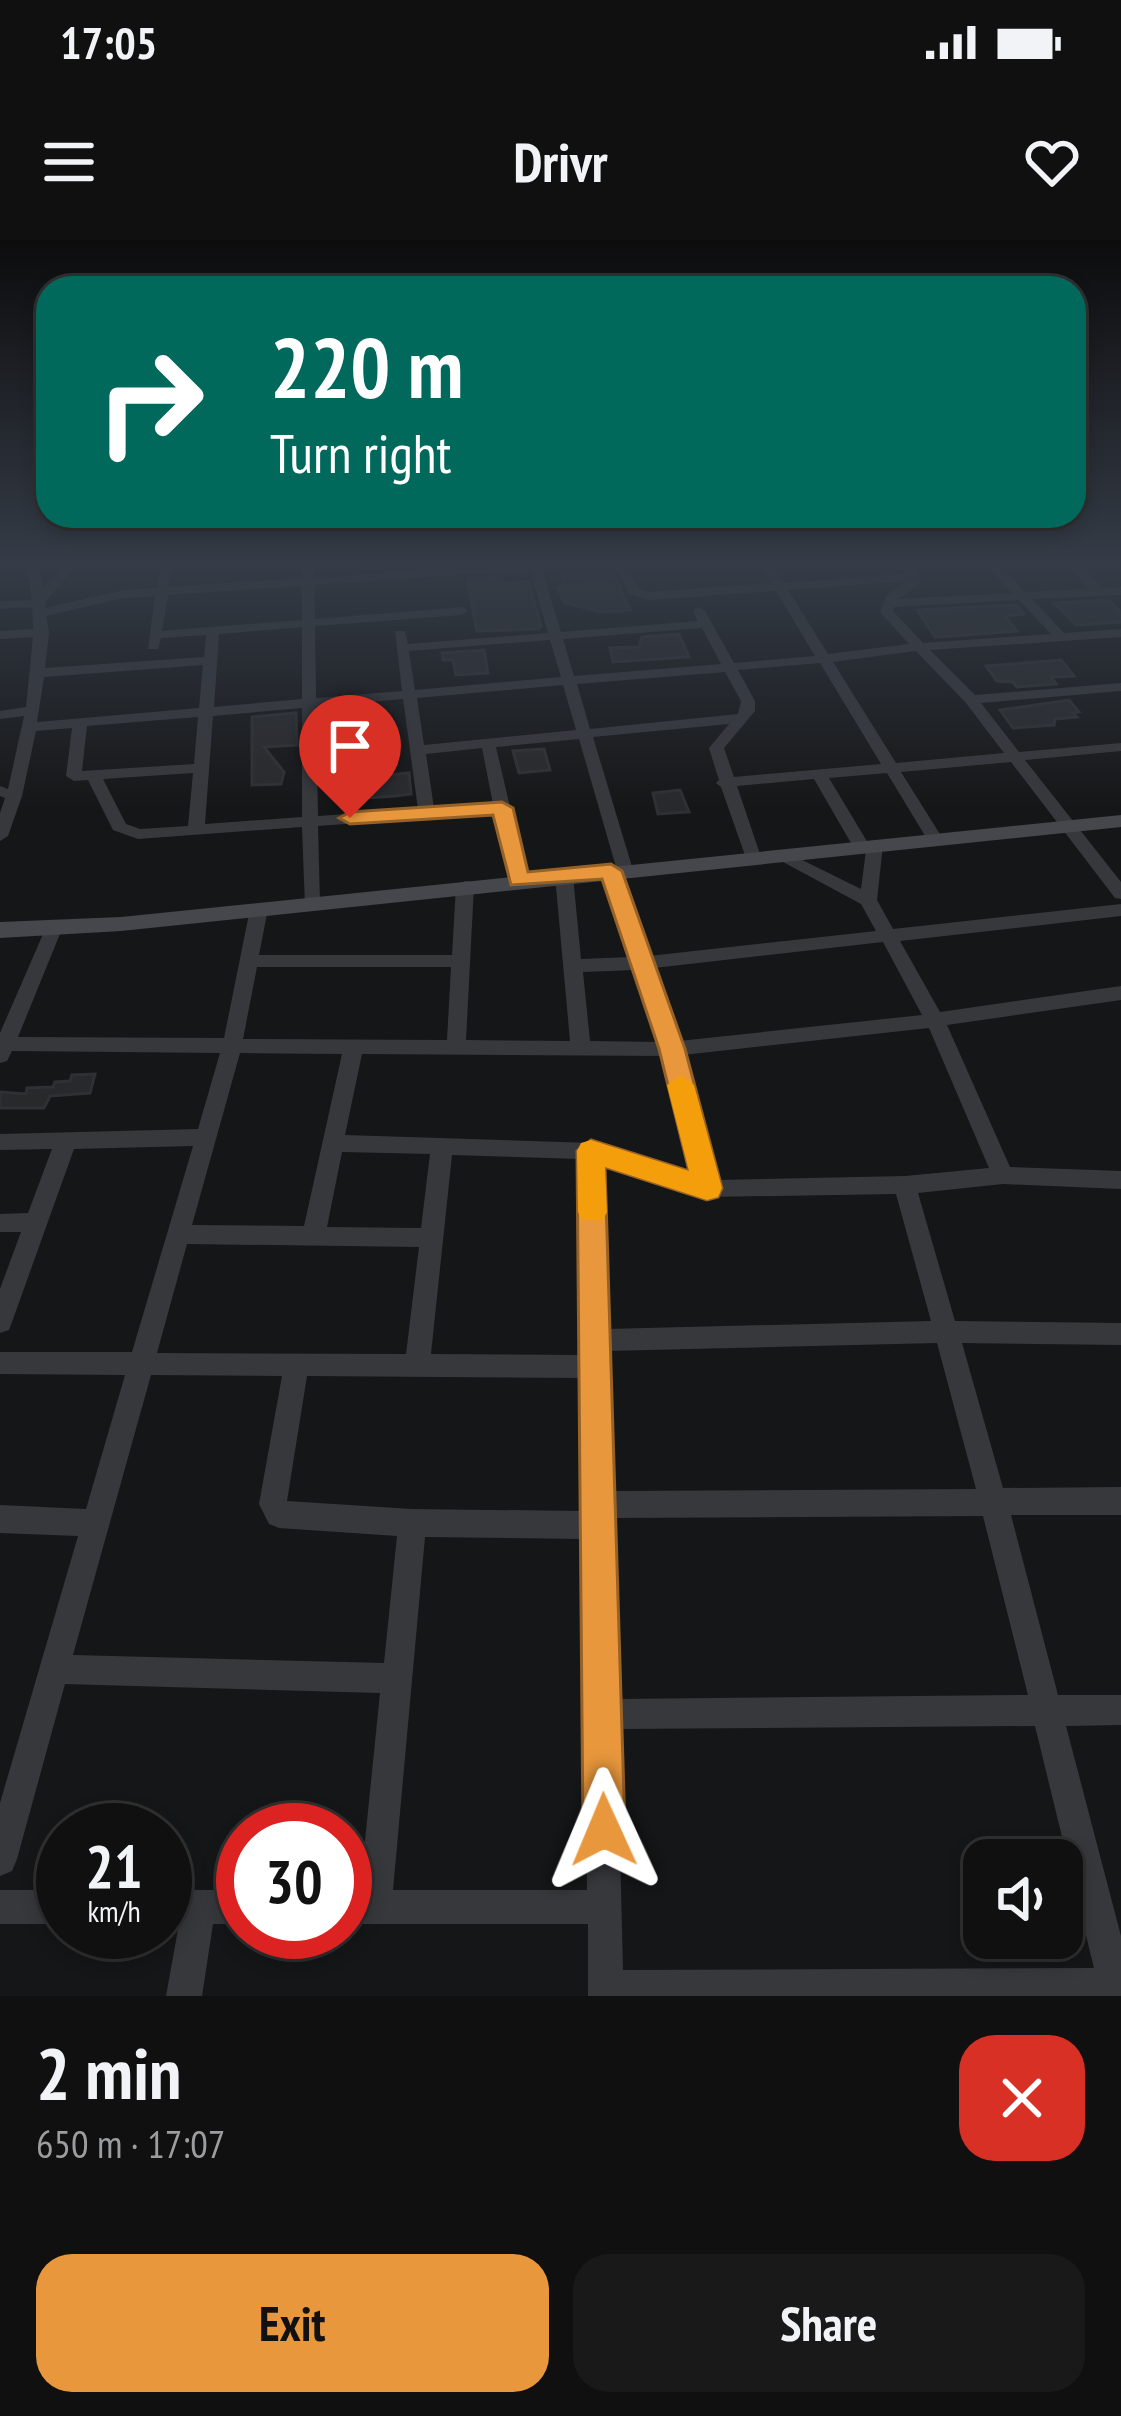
<!DOCTYPE html>
<meta charset="utf-8">
<style>
body{margin:0;font-family:"PT Sans Narrow",sans-serif;background:#19191a;color:#f1f3f6;height:100vh;display:flex;flex-direction:column;font-size:45px;white-space:nowrap}
*{box-sizing:border-box;margin:0}
p{font-size:39px;color:#9c9d9f}
.icon{flex:none;width:66px;height:66px;fill:none;stroke:currentColor;stroke-width:2;stroke-linecap:round;stroke-linejoin:round}
.map{position:relative;height:1756px;overflow:hidden}
.side{display:flex;flex-direction:column;background:#101011;flex:1}
.side>*{flex:none}
.banner{position:absolute;left:36px;top:36px;width:1050px;height:252px;border-radius:36px;box-shadow:0 6px 18px #0003,0 0 0 3px #303031;background:#00695c;color:#fff;overflow:hidden}
.tools{position:absolute;left:963px;top:1599px;display:grid;gap:24px}
.tools a{display:grid;place-items:center;width:120px;height:120px;border-radius:24px;background:#101011;box-shadow:0 6px 18px #0003,0 0 0 3px #303031;font-size:60px}
.speed{position:absolute;left:36px;top:1563px;display:flex;gap:24px;font-size:60px;font-weight:700;text-align:center}
.speed>*{display:grid;place-content:center;width:156px;height:156px;border-radius:50%;background:#101011;box-shadow:0 6px 18px #0003,0 0 0 3px #303031;line-height:1}
.speed small{font-size:30px;font-weight:400}
.speed .limit{border:18px solid #d22;background:#fff;color:#111}
.pin{position:absolute;display:grid;place-items:center;width:102px;height:102px;color:#fff;margin:-123px -51px;border-radius:50% 50% 50% 0;rotate:-45deg;box-shadow:0 0 12px #0007}
.pin .icon{rotate:45deg}
.me{position:absolute;width:132px;margin:-66px;rotate:359deg;stroke-linejoin:round;filter:drop-shadow(0 0 9px #0008)}
.turn{display:flex;align-items:center;gap:42px;height:252px;padding:0 36px;font-size:54px}
.turn .icon{width:156px;height:156px;stroke-width:2.5}
.turn b{display:block;font-size:84px;line-height:102px}
.round{display:grid;place-items:center;flex:none;width:126px;height:126px;border-radius:36px;background:#19191a}
.overview{display:flex;align-items:center;justify-content:space-between;height:204px;padding:0 36px}
h1{font-size:72px;font-weight:700;line-height:90px}
.primary-button{display:flex;gap:24px;margin-top:auto;padding:24px 36px}
.primary-button a{flex:1;height:138px;border-radius:36px;background:#e8973c;color:#111;font-size:48px;font-weight:700;line-height:138px;text-align:center}
.primary-button a+a{background:#19191a;color:#f1f3f6}
.status{display:flex;justify-content:space-between;align-items:center;height:84px;padding:0 60px;background:#101011;direction:ltr}
.status svg{height:33px;fill:currentColor}
header{display:flex;justify-content:space-between;align-items:center;height:156px;padding:0 36px;background:#101011;font-size:54px;font-weight:700}
.map>svg:first-child{display:block}
</style>
<div class="status"><b>17:05</b><svg viewBox="0 0 49 12"><path d="M0 12V9h3v3zM5 12V6h3v6zM10 12V3h3v9zM15 12V0h3v12zM26 1h20v11H26zM47 4h2v5h-2z"/></svg></div>
<header><svg class="icon" aria-label="menu" viewBox="0 0 24 24"><path d="M4 6h16M4 12h16M4 18h16"/></svg>Drivr<svg class="icon" aria-label="heart" viewBox="0 0 24 24"><path d="M12 20l-8-8c-3-5 5-10 8-4 3-6 11-1 8 4z"/></svg></header>
<div class="map">
<svg width="1121" height="1756" viewBox="0 0 1121 1756">
<rect width="100%" height="100%" fill="#151617"/>
<!-- building -->
<g fill="#28292b" stroke="#2f3033" stroke-width="3">
<path d="M609,325l21,45 -31,2 -35,-10 -6,-14 6,-1 -2,-10 17,-1 -1,-4z"/>
<path d="M501,337l1,7 26,-3 13,45 -3,3 -61,2 -10,-52z"/>
<path d="M1109,360l12,13v9l-45,3 -22,-22z"/>
<path d="M1016,365l8,9 -19,2 12,15 -65,5 -17,1 -18,-27z"/>
<path d="M679,394l10,23 -76,5 -3,-14 29,-1 3,-10z"/>
<path d="M484,410l4,23 -32,2 -3,-15h-10l-1,-7z"/>
<path d="M1061,420l13,16 -23,1 5,7 -39,3 -4,-5 -16,-1 -11,-15z"/>
<path d="M1069,460l10,12 -6,1 4,4 -22,2 -1,6 -41,3 -13,-18z"/>
<path d="M296,473l1,32 -33,2 20,25 -3,12 -29,1v-68z"/>
<path d="M544,509l6,21 -31,3 -6,-22z"/>
<path d="M409,533l2,21 -16,2 -28,2 -9,-20z"/>
<path d="M680,550l9,22 -31,2 -5,-21z"/>
<path d="M95,834l-5,19 -40,3 -6,12h-44v-16l26,2 1,-6 26,-1 2,-5 15,-1 2,-6z"/>
</g>
<g fill="none" stroke-linecap="round" stroke-linejoin="round">
<!-- street -->
<g fill="#37383c" fill-rule="evenodd">
<path d="M26,323h12l5,26 23,-26h13l-33,38 -1,7 78,-18 34,-2 4,-25h12l-4,24 133,-9v-15h12v15l214,-15h65l-6,4 -45,3 19,62 137,-11 -5,-10 6,-4 6,4 29,52 81,-7 -39,-65 -128,9 -18,-6 -17,-31h12l14,26 10,3 122,-9 -12,-20h12l12,20 122,-9 -9,-11h13l11,14 -1,8 -21,14 114,-6 -28,-30h13l28,29 64,-3 -23,-26h13l23,25 19,-1v8l-89,4 32,34 57,-4v8l-191,13 45,45 146,-12v8l-140,12 38,49 102,-9v8l-96,9 96,122v17l-6,-1 -104,-136 -110,10 42,67 -8,5 -8,-5 -40,-66 -58,5 39,65 7,-3 8,5 -6,55 16,29 228,-25v12l-221,25 40,71 181,-26v14l-174,25 63,142 111,4v18l-118,-5 -85,9 37,128 166,2v22l-159,-2 41,145 118,-1v28h-110l47,180h63v30l-55,1 55,210v60h-533v-72h-243v-34h15l20,-197 -315,-9 -48,175 -5,12 -12,5v-73l78,-267 -78,-3v-28l86,4 39,-134 -125,-1v-22h132l61,-206 -119,3 -62,173 -3,8 -9,3v-44l21,-57h-21v-18l28,-1 24,-64 -52,1v-16l198,-5 22,-76 -208,-2 -5,10 -7,2v-30l47,-108 6,-2 9,6 -44,108 206,1 26,-129 9,-6 9,6 -9,46h193l4,-69 9,-5 6,1 3,4 -8,154 104,1 -15,-165 3,-4 6,-1 9,5 8,83 50,-2 -28,-86 2,-4h11l-37,-128 -83,8 31,133 -9,5 -9,-5 -14,-67 -177,13 2,77 -9,6 -6,-2 -3,-80 -164,12 -25,-9 -25,-50 -14,1 -8,-5 6,-48 -36,3 -14,65 -14,40 -8,5v-28l5,-15 -5,-2v-10l8,3 16,-73 -24,3v-8l26,-4 7,-70 -33,2v-8l33,-2 -1,-22 -32,2v-8l32,-1zM530,330l18,63 -140,11 -3,-13h-10l7,60 -86,7 -1,-72 147,-11 6,-4 -6,-4 -147,12 -1,-34zM907,341l-20,14 -7,17 29,32 -81,10 -40,-64zM302,346v34l-140,11 6,-36zM155,356l-7,53h10l3,-11 45,-3 -2,22 -159,11 4,-36 -3,-16 77,-18zM1019,360l32,34 -128,9 -30,-32 1,-4zM302,387v72l-88,8 5,-73zM702,388l19,36 -147,12 -11,-37zM550,400l11,37 -146,13 -6,-39zM916,411l50,52 38,50 -108,10 -63,-101zM820,423l61,101 -147,13 -10,-29 31,-37v-10l-17,-31zM203,425l-4,43 -162,14 7,-45zM725,432l16,29 -3,13 -148,15 -13,-45zM563,445l13,45 -152,15 -7,-47zM403,459l15,110 -100,7 -2,-109zM302,468v109l-97,7 8,-108zM198,477l-4,47 -112,7 5,-45zM729,484l-20,24 10,32 -3,3 5,4 26,74h12l2,-4 -24,-71 77,-7 41,71h11l-5,39 -77,-38 -6,-1 -8,5 91,49 15,27 -227,25 -28,-82h10l2,-4 -40,-133zM482,508l11,56 -59,4 -8,-54zM193,533l-5,53 -48,3 -14,-5 -23,-45zM883,702l39,73 -243,26 -25,-73zM257,727h194l-4,73 -204,-1zM635,730l25,72 -70,-1 -7,-69zM929,788l60,140 -84,8 -189,4 -33,-125zM240,813l102,1 -38,172 -112,-1zM362,814l302,2 29,120 -102,-33 -246,-8zM342,912l88,2 -9,74 -94,-1zM452,915l128,4 2,196 -151,-1zM602,923l105,34 189,-3 35,127 -325,8zM187,1004l232,3 -13,107 -249,-1zM937,1103l39,146 -365,2 -4,-140zM151,1135l131,1 -23,128 10,20 10,4 118,8 -13,127 -311,-8zM307,1136l275,2 2,133 -172,-2 -125,-8zM983,1276l45,179 -412,4 -5,-181zM425,1297l159,2 3,351h-194zM1035,1486l59,242 -471,2 -6,-241z"/>
<rect x="0" y="1650" width="63" height="34"/>
<path d="M165,1650h78v34h-30l-11,72h-36l13,-72h-14z"/>
</g>
<!-- secondary -->
<path fill="#45474c" fill-rule="evenodd" d="M1121,575v12l-1000,104 -121,7v-16l121,-5z"/>
</g>
<!-- sky -->
<linearGradient id="sky" x2="0" y2="1"><stop stop-color="#0c0c0d"/><stop offset="0.57" stop-color="#353c47"/><stop offset="1" stop-color="#353c47" stop-opacity="0"/></linearGradient>
<rect width="1121" height="569" fill="url(#sky)"/>
<!-- route -->
<path fill="#e8973c" stroke="#976227" stroke-width="3" d="M502,562l11,6 15,64 83,-8 11,7 63,178 37,139 -4,9 -11,3 -102,-33 20,663 -6,15 -15,6 -15,-6 -6,-15 -6,-679 14,-11 98,31 -30,-122 -57,-170 -91,6 -18,-70 -143,9 -11,-6 11,-6z"/>
<!-- slow -->
<path fill="#f59e0b" d="M681,835l13,10 28,103 -4,9 -11,3 -102,-33 2,45 -4,8h-21l-4,-8 -1,-61 4,-8 10,-3 98,31 -22,-86z"/>
</svg>
<div class="tools">
<a><svg class="icon" aria-label="sound" viewBox="0 0 24 24"><path d="M4 9h4l5-4v14l-5-4H4zM17 9q2 3 0 6"/></svg></a>
</div>
<div class="speed"><div>21<small>km/h</small></div><div class="limit">30</div></div>
<div class="pin" style="left:350px;top:578px;background:#d93025"><svg class="icon" aria-label="arrive" viewBox="0 0 24 24"><path d="M6 21V4h12l-3 4 3 4H6"/></svg></div>
<svg class="me" style="left:604px;top:1590px" viewBox="-20 -20 40 40"><path d="M0-17L14 15 0 8-14 15z" fill="#e8973c" stroke="#fff" stroke-width="4"/></svg>
<div class="banner">
<div class="turn"><svg class="icon" aria-label="right" viewBox="0 0 24 24"><path d="M7 20v-9h11M14 6l5 5-5 5"/></svg><div><b>220 m</b>Turn right</div></div>
</div>
</div>
<section class="side">
<div class="overview"><div><h1>2 min</h1><p>650 m · 17:07</p></div><a class="round" style="background:#d93025;color:#fff"><svg class="icon" aria-label="close" viewBox="0 0 24 24"><path d="M6 6l12 12M18 6L6 18"/></svg></a></div>
<div class="primary-button"><a>Exit</a><a>Share</a></div>
</section>
